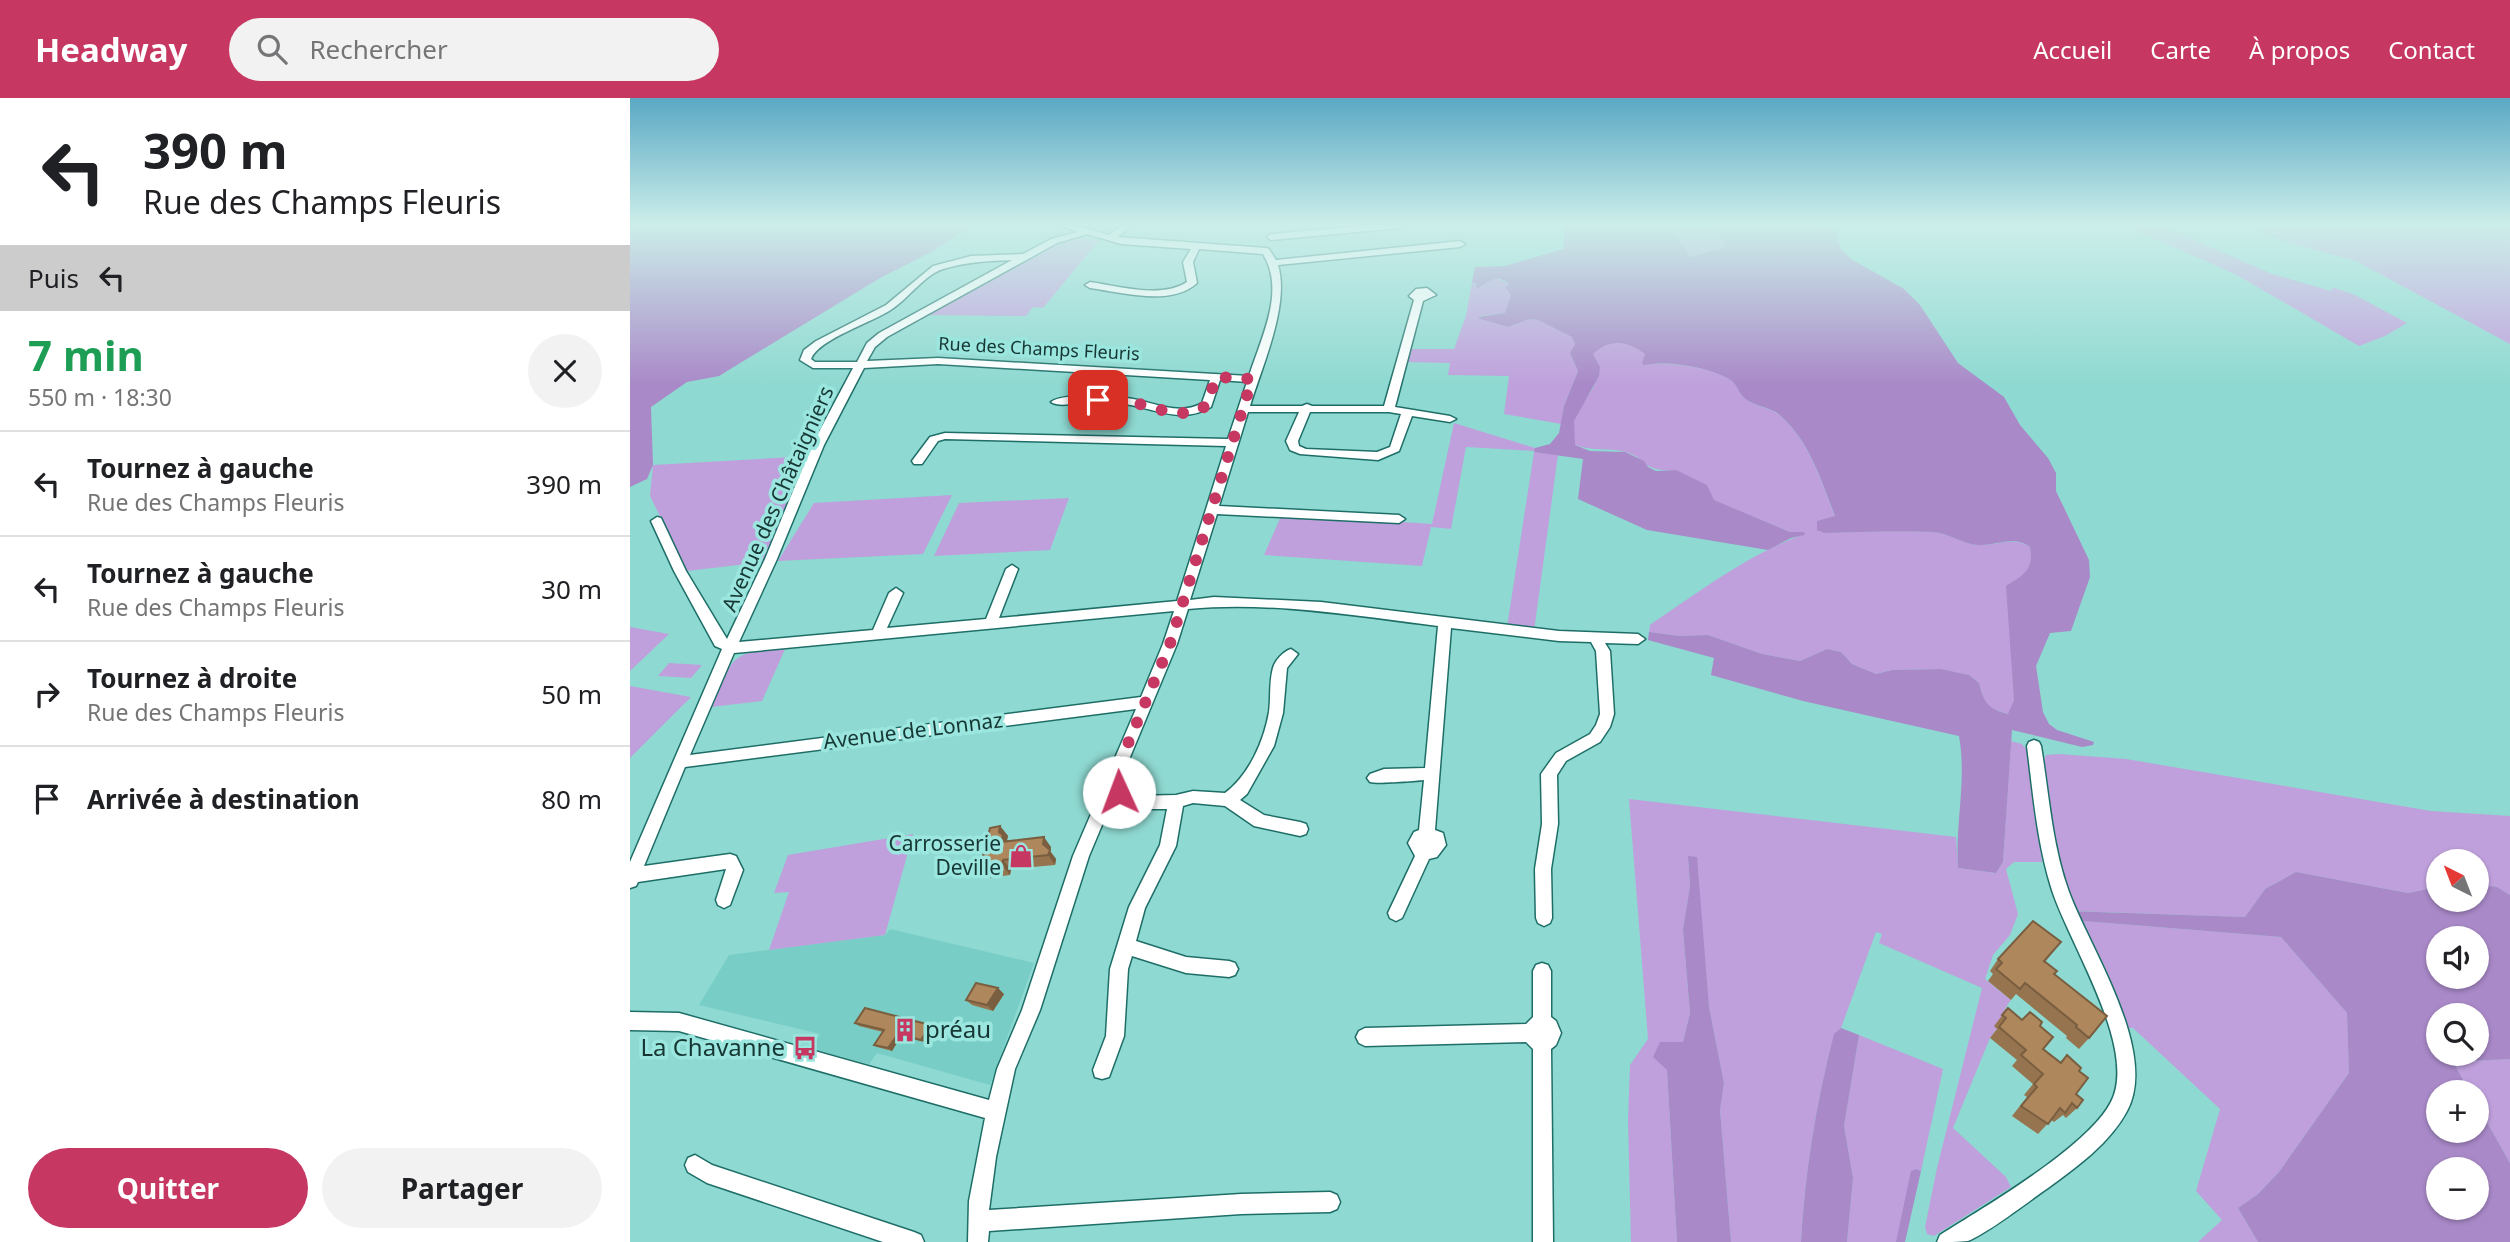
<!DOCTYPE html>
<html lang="fr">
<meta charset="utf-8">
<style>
body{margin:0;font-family:"Noto Sans",sans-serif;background:#f2f2f2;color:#202124;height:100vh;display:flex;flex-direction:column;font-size:26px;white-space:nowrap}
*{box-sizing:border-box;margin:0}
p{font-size:23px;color:#757577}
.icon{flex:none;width:38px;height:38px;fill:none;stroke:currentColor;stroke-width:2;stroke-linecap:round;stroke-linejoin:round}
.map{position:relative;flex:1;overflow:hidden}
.panel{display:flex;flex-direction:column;background:#fff;width:630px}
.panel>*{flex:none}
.guide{background:#fff;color:#202124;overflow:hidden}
.needle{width:46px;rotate:318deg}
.fabs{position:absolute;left:1796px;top:751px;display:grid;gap:14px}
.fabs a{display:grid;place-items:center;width:63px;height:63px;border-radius:50%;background:#fff;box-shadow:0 2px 5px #0004;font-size:35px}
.pin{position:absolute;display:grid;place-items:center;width:60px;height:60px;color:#fff;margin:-30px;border-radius:14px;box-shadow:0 4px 10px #0006}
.me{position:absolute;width:77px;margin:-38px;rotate:358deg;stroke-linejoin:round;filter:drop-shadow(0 0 5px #0008)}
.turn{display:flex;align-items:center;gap:24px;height:147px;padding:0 28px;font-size:32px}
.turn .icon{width:91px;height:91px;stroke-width:2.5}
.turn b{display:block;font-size:49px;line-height:60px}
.then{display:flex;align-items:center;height:66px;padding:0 28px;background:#0003;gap:14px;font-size:26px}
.round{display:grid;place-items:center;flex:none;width:74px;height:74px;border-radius:37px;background:#f2f2f2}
.headline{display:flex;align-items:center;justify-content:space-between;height:119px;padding:0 28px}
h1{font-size:42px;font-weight:700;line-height:52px;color:#1e9e55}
.primary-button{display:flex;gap:14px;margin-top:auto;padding:14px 28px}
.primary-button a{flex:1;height:80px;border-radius:42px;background:#c63862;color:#fff;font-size:28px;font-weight:700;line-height:80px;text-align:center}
.primary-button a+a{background:#f2f2f2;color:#202124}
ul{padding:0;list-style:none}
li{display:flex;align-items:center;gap:21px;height:105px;padding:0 28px;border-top:2px solid #e0e0e0}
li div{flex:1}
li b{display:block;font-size:26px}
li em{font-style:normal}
header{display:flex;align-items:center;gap:42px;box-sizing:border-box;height:98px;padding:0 35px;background:#c63862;color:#fff}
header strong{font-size:33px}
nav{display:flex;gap:38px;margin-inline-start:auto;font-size:24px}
.search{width:490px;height:63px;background:#f2f2f2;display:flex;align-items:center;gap:18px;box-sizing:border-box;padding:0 24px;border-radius:38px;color:#757577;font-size:26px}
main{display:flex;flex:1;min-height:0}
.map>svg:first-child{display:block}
</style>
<header>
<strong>Headway</strong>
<div class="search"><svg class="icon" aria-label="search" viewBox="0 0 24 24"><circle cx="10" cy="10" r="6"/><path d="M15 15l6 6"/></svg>Rechercher</div>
<nav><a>Accueil</a><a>Carte</a><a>À propos</a><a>Contact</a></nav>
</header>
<main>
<section class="panel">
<div class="guide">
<div class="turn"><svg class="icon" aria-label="left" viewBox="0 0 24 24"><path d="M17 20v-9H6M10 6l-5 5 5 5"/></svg><div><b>390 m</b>Rue des Champs Fleuris</div></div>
<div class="then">Puis<svg class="icon" aria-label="left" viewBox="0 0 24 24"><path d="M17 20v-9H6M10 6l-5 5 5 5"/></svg></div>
</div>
<div class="headline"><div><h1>7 min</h1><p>550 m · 18:30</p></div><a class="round"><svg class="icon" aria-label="close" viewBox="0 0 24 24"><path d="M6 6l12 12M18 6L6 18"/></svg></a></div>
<ul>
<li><svg class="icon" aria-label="left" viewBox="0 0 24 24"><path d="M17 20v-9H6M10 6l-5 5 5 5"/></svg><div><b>Tournez à gauche</b><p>Rue des Champs Fleuris</p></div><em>390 m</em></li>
<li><svg class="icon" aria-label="left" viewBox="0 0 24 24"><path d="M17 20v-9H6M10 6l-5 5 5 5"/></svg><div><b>Tournez à gauche</b><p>Rue des Champs Fleuris</p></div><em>30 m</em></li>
<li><svg class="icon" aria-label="right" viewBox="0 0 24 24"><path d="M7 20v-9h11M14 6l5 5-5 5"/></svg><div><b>Tournez à droite</b><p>Rue des Champs Fleuris</p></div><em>50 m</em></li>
<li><svg class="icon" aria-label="arrive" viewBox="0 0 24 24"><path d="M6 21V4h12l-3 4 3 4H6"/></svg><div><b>Arrivée à destination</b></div><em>80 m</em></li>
</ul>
<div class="primary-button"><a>Quitter</a><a>Partager</a></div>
</section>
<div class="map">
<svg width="1880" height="1144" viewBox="0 0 1880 1144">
<rect width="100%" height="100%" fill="#8ed9d1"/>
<!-- built -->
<path fill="#78cec6" d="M260,831l144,34 -44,122 -113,-32 -8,11 -58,-15 9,-15 -121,-29 30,-50 156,-20z"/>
<!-- green -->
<g fill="#bfa0dc">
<path d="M1040,127h43l14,22 -38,10z"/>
<path d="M1494,127h36l112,49 59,17 1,-4 23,8 52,28 -22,13 -26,10 -124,-72z"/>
<path d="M1621,127h259v119l-154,-83 -80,-22z"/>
<path d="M445,140l24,2 -56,68 -10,-1 -7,9 -98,-1 133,-75z"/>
<path d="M866,180l13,6 2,11 -6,18 -25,3v3l28,8 21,-8 9,1 34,17 3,7 -5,9 8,18 -14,35 -3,18 -57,-10 5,-38 -61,-1 2,-12 -46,-1 3,-13h47l12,-33 6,-34 7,6 11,-9z"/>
<path d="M991,244l13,3 12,9 -2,11c23,-4 69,2 88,16 5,4 7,12 12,17 11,9 29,10 38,19 28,27 40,65 53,100l-18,4 1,9 6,3c36,-1 72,-2 108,-1 17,1 30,12 46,13 19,1 35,-9 52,2l3,16 -6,10 -13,127 -5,14c-23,-6 -24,-9 -30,-31l-10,-8 -29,-6 -48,1 -16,4 -24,-10 -11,-12 -14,-3 -27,12 -38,-7 -54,-19 -28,1 -31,-4 1,-7c47,-32 102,-73 155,-91l-15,-2 -77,-32 -37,-30c-36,2 -26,-11 -51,-18 -16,-5 -32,0 -50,-7 -1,-8 -3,-19 0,-27 11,-26 33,-36 17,-64l10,-9z"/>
<path d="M824,325l81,25v3l-69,-4 -15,82 -20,-2 -9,39 -158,-11 18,-41 150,10z"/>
<path d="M904,354l24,3 -24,176 -27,-4z"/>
<path d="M180,358l-45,106 -78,9 -37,-75 3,-31z"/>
<path d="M322,397l-29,59 -145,7 36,-58z"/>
<path d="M439,400l-19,52 -116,6 25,-53z"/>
<path d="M0,529l39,7 -39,37z"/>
<path d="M156,549l-24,54 -51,6c22,-51 18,-54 75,-60z"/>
<path d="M39,565l33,2 -11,13 -33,-2z"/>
<path d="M0,588l61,11 -61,61z"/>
<path d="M1381,643l11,3 7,9 13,109h-28l-8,7 12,45 -8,21 -17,20 -8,24 26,21c-10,12 -10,26 -21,38l-37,90 53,49 5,10 -77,49 -7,-2 -2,-7 12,-59 45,-180 -103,-45 3,-9 -6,-2 -35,96 -7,7c-18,69 -29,136 -33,207h-70l-11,-132 4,-27 -15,-76 -21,-150 2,29 -7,45 7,82 -7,29 -16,28 10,172h-46l-3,-122 2,-55 18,-26 -19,-240 327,38 2,31 38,5 7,-11z"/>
<path d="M1429,656l67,5 305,52 79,5v79l-13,-8 -21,-3v-23h-38v26l-30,6 -112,-21 -31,17 -20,28 -172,-6 -11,-36 -19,-112 3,-8z"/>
<path d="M283,736l-28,101 -116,15 20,-58 -15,1 14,-38z"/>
<path d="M1441,822l210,17 66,76 2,60 -70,99 -21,22 -20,14 20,34h-60l24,-22 -26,-29 24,-82 -87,-81h-15z"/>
<path d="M1229,937l84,34 -22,102 -5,-2 -20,73h-49l6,-64 -9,-52z"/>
<path d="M1880,961v104l-34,-60v-11h-6l-17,-30z"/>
</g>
<!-- forest -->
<g fill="#a989c8" fill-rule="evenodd">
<path d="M0,127h342l-39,26 -53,27 -161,98 -32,6 -36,25 2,58 -6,14 -17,8z"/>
<path d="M935,127h105l20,32 36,-10 -13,-22h107l16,7 5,17 10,10 53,30 16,16 38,58 46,34 16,28 28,33 8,15v18l33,69 1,17 -19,54 -21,2 -14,33 7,46 6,12 8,6 37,12 -1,3 -11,2 -70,-17 -9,132 -7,11 -38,-5c-3,-44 9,-88 1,-132l-156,-35 -92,-26 3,-17 -66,-18 1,-8 31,4 28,-1 54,19 38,7 27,-12 14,3 11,12 24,10 16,-4 49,-1 28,6 10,8c5,20 9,26 29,31l6,-14 -8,-114c18,-11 28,-16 24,-39 -16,-12 -33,-1 -52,-2 -16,-1 -29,-12 -46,-13 -36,-1 -72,0 -108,1l-7,-3v-9l18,-5c-13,-34 -25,-73 -53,-99 -9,-10 -27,-10 -38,-19 -5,-5 -7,-13 -12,-17 -19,-14 -65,-21 -88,-16l-2,-2 3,-9c-17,-13 -35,-16 -52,0l7,13 -1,9 -25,45 1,24 15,6 35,1 19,9 4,6 8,4 20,-1 31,15 7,15 76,32h14l1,3 -14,3 -23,12 -121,-20 -69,-31 5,-40 -49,-7 1,-4 15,-4 9,-11 5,-27 14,-35 -8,-18 5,-9 -3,-7 -34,-17 -9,-1 -21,8 -28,-8 -2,-2 27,-4 6,-18 -6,-8 4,-3c-13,-11 -20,-2 -32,5l-1,-5 -4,-2 3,-15 30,-1 58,-17z"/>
<path d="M1058,758l9,1 12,150 15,76 -4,27 11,132h-54l-10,-172 -14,-13 7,-15h23l7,-29 -7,-83 7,-44z"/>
<path d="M1666,774l112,21 30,-6v13h38v-16l21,3 13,8v164l-57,3 17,30h-32v38h38v-27l34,60v79h-252l-20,-34 20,-14 21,-22 70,-99 -2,-60 -66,-76 -210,-17 -4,-9 178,6 20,-28zM1808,840h38v38h-38zM1808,917h38v39h-38zM1808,1071h38v39h-38z"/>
<path d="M1211,930l18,7 -15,91 9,52 -6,64h-46c4,-71 15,-138 33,-208z"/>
<path d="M1286,1071l5,2 -16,71h-9l15,-71z"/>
</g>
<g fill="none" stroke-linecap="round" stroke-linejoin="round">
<!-- street casing -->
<g stroke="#1e6e68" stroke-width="3">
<g id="street">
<path d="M430,127h14l35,10 13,-10h9l-13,12 148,11 3,1 7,11 184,-19 5,3 -5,3 -182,18c12,40 -16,101 -28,141h52l5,-2 5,2h72l30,-106 -5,-4 7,-7 11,-1 9,7 -13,6 -28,106 55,9 6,3 -6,3 -38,-6 -13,35 -21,9 -78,-6 -10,-4 -4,-9 13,-29h-51l-29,94 180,9 6,4 -6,4 -182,-9 -27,86 24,-3 107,5 238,29 79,3 7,5 -7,5 -33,-1 5,8 4,63 -4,13 -10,15 -34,19 -9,14 1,49 -7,45 1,49 -2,5 -6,3 -6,-3 -2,-5 -1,-49 7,-45 -1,-50 15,-21 34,-19 6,-9 4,-11 -4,-63 -5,-9 -32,-1 -108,-13 -16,202 8,3 3,12 -9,12 -8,2 -27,59 -6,3 -6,-3 -2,-5 27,-57 -7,-13 6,-11 5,-2 5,-50c-11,1 -47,4 -54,2l-3,-4 3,-4 14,-5 41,-1 13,-142c-82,-10 -168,-25 -250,-17l-11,35 -59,142 12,2 3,8 43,-1 17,-4 32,2c24,-18 39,-52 44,-81 2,-14 0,-30 4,-44 2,-8 11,-17 18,-19l7,5 -11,14 -4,45 -9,33 -27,48 -7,6 24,15 36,7 6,2 2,5 -2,5 -6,2 -46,-10 -29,-20 -32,-3 -10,3 -7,40 -31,62 -9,33 50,16 43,4 6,2 3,6 -3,6 -6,2 -43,-4 -54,-17 -4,13 -4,67 -15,41 -7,2 -7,-2 -2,-7 13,-34 4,-67 19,-62 31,-62 7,-36h-38l-14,9h-10l-16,38 -49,154 -25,59 -19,88 -7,53 252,-16 89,-2 7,3 3,7 -3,7 -7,3 -89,2 -252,17 -1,11h-20l1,-41 16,-83 -306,-87 -49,-1v-18l49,1 310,87 8,-31 25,-59 51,-154 63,-147 -451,58 -41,99 86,-12 6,2 7,14 -13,35 -6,3 -6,-3 -2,-5 10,-31 -88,13 -2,4 -6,2v-26l92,-213 -7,-3 -41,-75 -23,-50 6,-4 4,1 25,53 41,68 38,-80 47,-114 41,-77h-40l-13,-8 4,-10 12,-9 70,-36 47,-39 38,-10 52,-2 28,-15 27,-7zM457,136l34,10 70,5 -8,13 4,20c-26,17 -68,4 -97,0l-5,3 5,3c31,4 81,19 107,-5l-4,-21 6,-13 64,5c23,37 -2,84 -14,122l-311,-18 -71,3 8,-14 12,-10 170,-94zM382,162l-133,73 -12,10 -10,19h-42l-4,-3c7,-20 63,-37 81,-50 17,-11 32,-34 51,-40 23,-7 45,-8 69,-9zM308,266l272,16 -8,23c-24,14 -50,-2 -75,-5 -16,-3 -34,-3 -50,-2 -9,1 -19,1 -26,6 8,6 30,0 42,0 13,0 26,1 38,3 28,6 53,18 80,2l9,-27 27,2 -19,57 -283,-6 -15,4 -18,24 2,3h8l16,-23 7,-2 281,7 -49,155 -178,17 19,-49 -6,-4 -6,4 -20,50 -99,9 16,-35 -7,-5 -7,5 -16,37 -134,12 38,-83 47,-114 40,-77zM680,314h79l12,2 -11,33 -13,5 -71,-3 -7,-3 -1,-5zM544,513l-11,33 -22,53 -451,58 44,-102zM483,700l6,1 -9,5z"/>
<path d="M742,127h32l-4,3 -129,12 -4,-3 4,-3z"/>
<path d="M1404,642l5,2 2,4c8,48 11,100 28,146 21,57 90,160 58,219 -17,32 -50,56 -79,77 -22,15 -57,43 -80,53 -8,1 -22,1 -31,1l3,-7c44,-28 148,-88 171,-133 28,-54 -44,-161 -60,-215 -14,-45 -18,-94 -24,-141l2,-4z"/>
<path d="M912,865l6,2 3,6v46l5,4 5,12 -5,12 -5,4 2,193h-20v-193l-7,-7 -161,4 -6,-3 -3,-6 3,-6 6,-3 161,-4 7,-7v-46l3,-6z"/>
<path d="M65,1057l17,10 202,67 7,3 3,7h-41l-176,-59 -19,-11 -3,-7 3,-7z"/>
</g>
</g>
<!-- street -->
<use href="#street" fill="#fff" fill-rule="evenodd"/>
</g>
<!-- wall -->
<g fill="#96744f">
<path d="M370,728l8,10 -1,4 1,1 43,6 -1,4 6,8 -1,6 -44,4 -1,6 -22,3 -8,-10z"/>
<path d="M1431,844l-16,20 9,12 35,64 -10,11 -13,-11 1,-2 -51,-42 -5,6 -23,-19 5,-7 -3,-3 8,-12z"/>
<path d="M374,896l-11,17 -21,-6 -6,-5z"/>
<path d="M1378,910l14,12 18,6 3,23 17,13 7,-7 12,16 -3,23 1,14 -11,10 -3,-3 -9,7 -3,-2 -13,14 -26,-18 15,-19 -3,-2 9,-11 -21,-18 5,-6 -27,-22 7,-9 -3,-3z"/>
<path d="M225,925l78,5 -9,14 -23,-6 -9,15 -15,-4 -3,-2 9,-13 -24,-6z"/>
</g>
<!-- shaded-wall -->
<g fill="#7a5e40">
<path d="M370,728l8,10 -1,4 3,4 -9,-2 -2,-10z"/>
<path d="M414,739l7,10 -1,4 6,8 -1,6 -7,-10 -5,-11z"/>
<path d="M373,762l8,9 -1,6 -8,-10z"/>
<path d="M368,890l6,6 -11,17 -6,-6z"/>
<path d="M300,927l3,3 -9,14 -3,-2z"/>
<path d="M268,936l3,2 -9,15 -4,-3z"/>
</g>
<!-- building -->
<g fill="#ae875c" stroke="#7a5e40" stroke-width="2">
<path d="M370,728l-1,6 4,3 -2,7 43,-5 -1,7 7,6 -2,5 -45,5 -1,5 -22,3 10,-40z"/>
<path d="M1403,823l28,21 -17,19 13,10 -3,3 53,42 -18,22 -13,-11 1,-2 -52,-42 -5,6 -24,-20 6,-6 -4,-4z"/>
<path d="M346,885l22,5 -11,17 -21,-5z"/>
<path d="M235,910l65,17 -9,15 -23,-6 -10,14 -14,-3 10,-15 -29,-7z"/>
<path d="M1378,910l14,12 8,-8 12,10 -2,4 13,11 -10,12 18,14 6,-8 14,13 -2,3 9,7 -12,16 7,6 -6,8 -5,-5 -7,10 -5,-5 -12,16 -27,-18 16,-19 -3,-3 9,-10 -22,-19 5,-5 -27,-23 7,-9 -4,-3z"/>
</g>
<!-- sky -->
<linearGradient id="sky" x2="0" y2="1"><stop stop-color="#5aa8c4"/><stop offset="0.44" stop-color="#cceeea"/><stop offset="1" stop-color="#cceeea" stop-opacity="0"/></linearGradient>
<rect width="1880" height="287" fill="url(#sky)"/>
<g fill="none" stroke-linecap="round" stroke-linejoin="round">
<!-- route -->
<path stroke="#c63862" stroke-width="12" stroke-dasharray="0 21.6" d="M468,302c11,1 23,0 34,2 22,5 53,20 75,3l9,-28 36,2 -82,265 -62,147 11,1"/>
</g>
<!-- icons -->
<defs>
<g id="shop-bare" transform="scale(1.89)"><path d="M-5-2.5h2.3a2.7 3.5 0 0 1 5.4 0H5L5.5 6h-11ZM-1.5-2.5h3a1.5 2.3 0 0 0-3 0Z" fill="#c63862" stroke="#9be6de" stroke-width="2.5" paint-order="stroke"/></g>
<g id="building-bare" transform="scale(1.89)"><path d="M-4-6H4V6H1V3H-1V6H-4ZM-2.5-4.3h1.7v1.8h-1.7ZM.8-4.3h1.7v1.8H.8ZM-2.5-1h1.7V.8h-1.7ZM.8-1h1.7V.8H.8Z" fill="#c63862" stroke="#9be6de" stroke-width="2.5" paint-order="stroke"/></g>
<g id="bus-bare" transform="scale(1.89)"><path d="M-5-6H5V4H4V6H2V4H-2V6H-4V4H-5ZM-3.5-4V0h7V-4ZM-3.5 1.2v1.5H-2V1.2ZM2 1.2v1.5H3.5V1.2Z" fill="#c63862" stroke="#9be6de" stroke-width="2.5" paint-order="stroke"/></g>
</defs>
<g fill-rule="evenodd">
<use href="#shop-bare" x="391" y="758"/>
<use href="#building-bare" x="275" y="932"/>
<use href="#bus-bare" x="175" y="950"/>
</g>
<g text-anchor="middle" stroke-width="7" stroke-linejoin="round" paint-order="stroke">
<!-- far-street labels -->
<g font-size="18" fill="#173734" stroke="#9be6de">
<text transform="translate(409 251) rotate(3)" y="6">Rue des Champs Fleuris</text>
</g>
<!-- street labels -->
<g font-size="21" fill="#173734" stroke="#9be6de">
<text transform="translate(148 401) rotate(-66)" y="7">Avenue des Châtaigniers</text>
<text transform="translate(283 633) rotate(-7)" y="7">Avenue de Lonnaz</text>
</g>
<!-- poi labels -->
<g font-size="21" fill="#173734" stroke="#9be6de" text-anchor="end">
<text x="371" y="753">Carrosserie<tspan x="371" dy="24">Deville</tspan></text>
</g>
<!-- near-poi labels -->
<g font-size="24" fill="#173734" stroke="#9be6de" text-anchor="start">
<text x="295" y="940">préau</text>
<text x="155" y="958" text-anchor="end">La Chavanne</text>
</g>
</g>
</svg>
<div class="fabs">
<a><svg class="needle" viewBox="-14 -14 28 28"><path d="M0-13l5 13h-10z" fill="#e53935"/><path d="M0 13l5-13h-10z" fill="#757577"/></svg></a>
<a><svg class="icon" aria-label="sound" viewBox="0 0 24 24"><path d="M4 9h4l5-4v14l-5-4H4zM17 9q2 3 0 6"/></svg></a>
<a><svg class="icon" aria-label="search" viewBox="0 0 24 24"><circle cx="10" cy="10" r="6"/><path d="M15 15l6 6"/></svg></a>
<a>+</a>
<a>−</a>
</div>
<div class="pin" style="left:468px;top:302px;background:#d93025"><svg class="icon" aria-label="arrive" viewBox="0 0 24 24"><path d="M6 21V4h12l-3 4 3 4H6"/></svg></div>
<svg class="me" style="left:489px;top:694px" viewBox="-20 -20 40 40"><circle r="19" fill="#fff"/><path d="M0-13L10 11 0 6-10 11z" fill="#c63862"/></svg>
</div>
</main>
